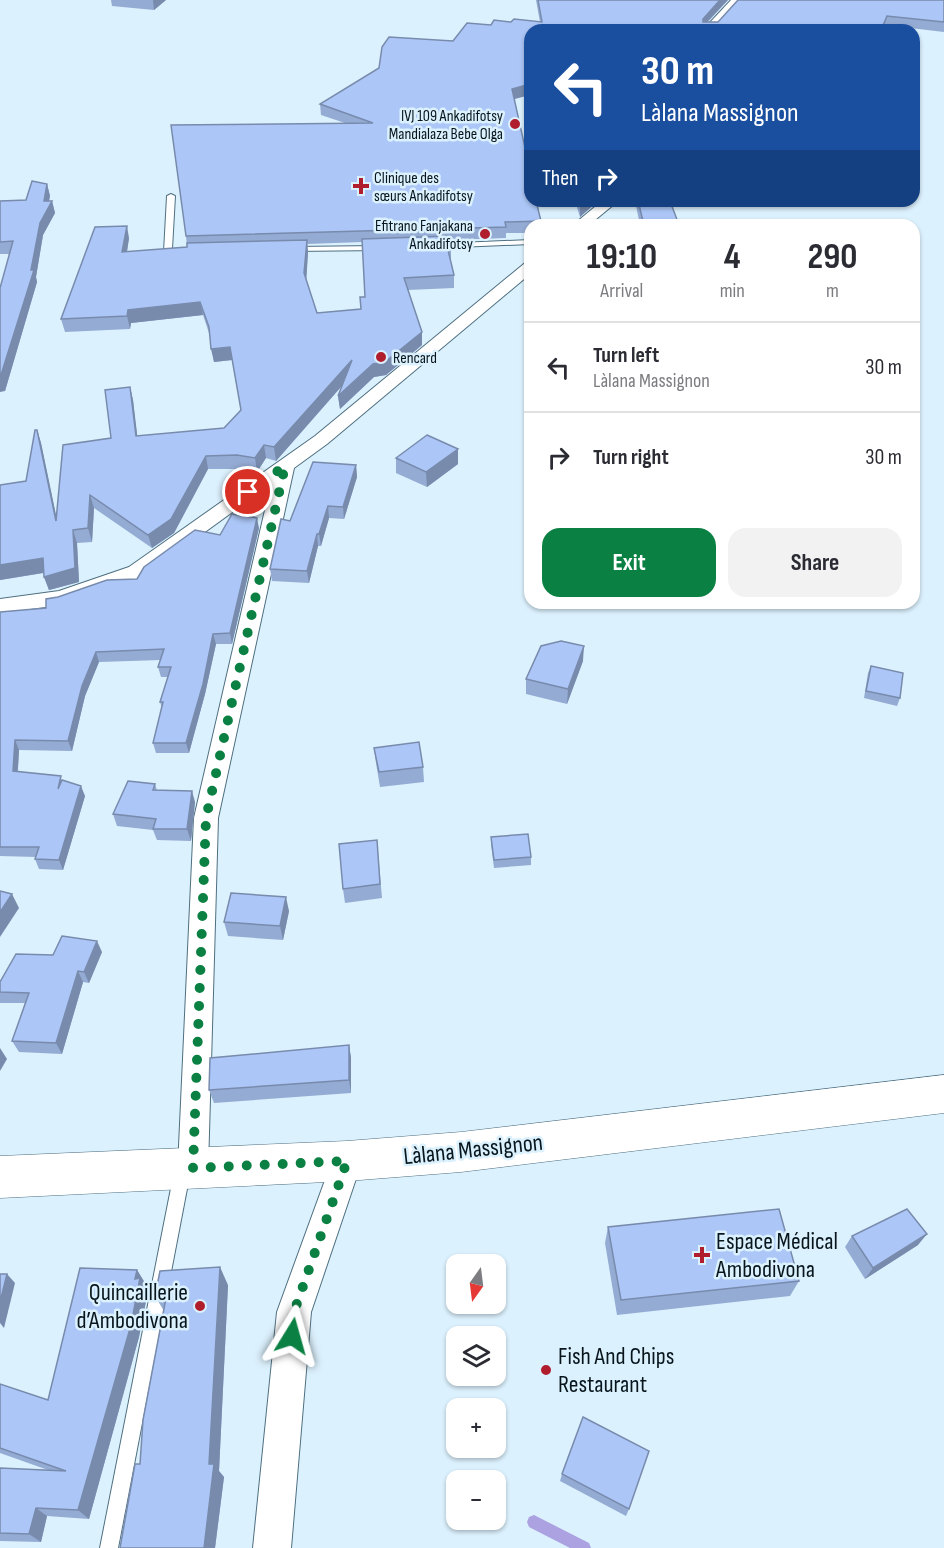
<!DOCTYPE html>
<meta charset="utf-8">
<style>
body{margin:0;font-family:"Sofia Sans Condensed",sans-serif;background:#f2f2f3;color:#2b2b33;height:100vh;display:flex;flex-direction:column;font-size:22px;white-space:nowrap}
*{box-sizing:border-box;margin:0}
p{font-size:20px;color:#7c7c81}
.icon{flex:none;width:33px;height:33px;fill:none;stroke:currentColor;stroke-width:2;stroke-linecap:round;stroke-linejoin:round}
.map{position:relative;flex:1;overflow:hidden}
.details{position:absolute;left:524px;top:219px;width:396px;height:390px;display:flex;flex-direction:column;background:#fff;border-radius:18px;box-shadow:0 2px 4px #0004}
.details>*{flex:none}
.top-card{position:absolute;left:524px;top:24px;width:396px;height:183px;border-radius:18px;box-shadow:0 2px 4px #0004;background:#1a4fa0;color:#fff;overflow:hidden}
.needle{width:39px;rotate:194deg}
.fabs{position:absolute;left:446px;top:1254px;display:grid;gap:12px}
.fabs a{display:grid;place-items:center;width:60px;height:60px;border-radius:12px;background:#fff;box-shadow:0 2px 4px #0004;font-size:30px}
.pin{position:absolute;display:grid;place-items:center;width:51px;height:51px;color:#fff;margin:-26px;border:3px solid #fff;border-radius:50%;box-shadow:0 2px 6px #0007}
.me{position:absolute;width:66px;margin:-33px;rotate:8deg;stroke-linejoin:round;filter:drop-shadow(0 0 4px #0008)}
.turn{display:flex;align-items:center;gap:21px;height:126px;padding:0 18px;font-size:27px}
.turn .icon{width:78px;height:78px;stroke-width:2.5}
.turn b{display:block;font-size:42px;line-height:51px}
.then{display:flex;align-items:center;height:57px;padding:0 18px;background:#0003;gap:12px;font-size:22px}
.eta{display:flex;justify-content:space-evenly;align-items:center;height:102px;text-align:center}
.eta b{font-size:36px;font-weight:700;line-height:42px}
.primary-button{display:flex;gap:12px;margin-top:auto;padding:12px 18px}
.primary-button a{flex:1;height:69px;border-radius:18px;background:#0b8043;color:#fff;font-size:24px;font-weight:700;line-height:69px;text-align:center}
.primary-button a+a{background:#f2f2f3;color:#2b2b33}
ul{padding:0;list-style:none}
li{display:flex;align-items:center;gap:18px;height:90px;padding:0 18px;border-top:2px solid #e1e1e2}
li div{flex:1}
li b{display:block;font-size:22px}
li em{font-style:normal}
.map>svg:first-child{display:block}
</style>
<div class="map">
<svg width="944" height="1548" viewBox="0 0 944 1548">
<rect width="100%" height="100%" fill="#dbf1fd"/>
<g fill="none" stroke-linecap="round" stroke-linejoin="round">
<!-- stream -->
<path fill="#aca1e1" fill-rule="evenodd" d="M534,1515l55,28 2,5h-21l-41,-21 -2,-5 2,-5z"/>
<!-- service casing -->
<g stroke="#4e6f80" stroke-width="2">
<g id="service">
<path d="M171,194l4,2 -3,53h8l4,2 -16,3 -4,-2 3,-56z"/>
<path d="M530,240v4l-95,4 -4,-2 4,-2z"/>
<path d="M378,246h3v4l-87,1 -4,-2 4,-2z"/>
<path d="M182,1166l5,2 3,5 -72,375h-18l74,-375 3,-5z"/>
</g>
</g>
<!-- minor casing -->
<g stroke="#4e6f80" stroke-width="2">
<g id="minor">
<path d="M731,0h11l-27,30h-12z"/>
<path d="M602,201h16l-29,24h-16z"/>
<path d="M530,262v12l-203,170 -33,24 -76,350 -10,350 -4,11 -11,4 -11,-4 -4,-11 16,-350 77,-334 -128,93 -82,28 -61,8v-14l59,-8 70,-24 186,-131 210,-173z"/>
<path d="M347,1146l11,5 4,10 -51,151 -20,236h-38l24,-236 55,-151 4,-10z"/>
</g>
</g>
<!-- secondary casing -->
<g stroke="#4e6f80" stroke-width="1">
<path id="secondary" d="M944,1075v38l-483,59 -114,9 -347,17v-42l347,-15 114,-9z"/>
</g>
<!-- service -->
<use href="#service" fill="#fff" fill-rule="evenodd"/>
<!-- minor -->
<use href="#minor" fill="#fff" fill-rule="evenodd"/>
<!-- secondary -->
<use href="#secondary" fill="#fff" fill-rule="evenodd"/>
</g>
<!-- wall -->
<g fill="#94abd4" fill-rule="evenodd">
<path d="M111,0h55l-12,10 -42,-4z"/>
<path d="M536,0h192l-20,22h10l226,-22v32l-59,-7 -2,5h-353l-16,69 27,122v4h-11v8h-24v5l-56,2 1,10v12l3,13v13l-46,2 14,55 -36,30 -12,2 -34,32 -2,-13 4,-10 -66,75 -10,-3 -9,14 -18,-3h-31l-34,64 -22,15 -58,-40 -2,34 -15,1 2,39 -30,8 -5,-13v-4l-44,7v-95l26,-4 11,-51 4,13 15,73 55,-78 19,-51 3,13 4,36 87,-8 17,-18 -9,-50 -18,2 -4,-26 -7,-21 -72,8 -1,6 -65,3 -4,-13 68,-81 -2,14 60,-5 -1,-11 159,-113 -24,-8 -1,-11 133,-63 38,-16 20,-3h29zM362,242l3,55 -4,12 -44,4 -11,-34 2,-27 -1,-8z"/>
<path d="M47,184l3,12 -1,5h3l3,12 -12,22 -7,42 1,5 -32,109 4,-137h-9v-53l26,-1z"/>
<path d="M575,201h23l-18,16z"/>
<path d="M635,201h35l9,24h-39z"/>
<path d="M396,458l62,6 -31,23 -31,-14z"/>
<path d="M356,465l1,12 -13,42 -15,-1 -8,28h-3l-9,37 -37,-2 -2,-12z"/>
<path d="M259,528l-27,116h-16l-11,50 -16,59h-33l-3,-10 9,-35 -2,-6 8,-25h-7l-3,-10 3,-7 -62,2 -14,34 -13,55 -53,-1 -1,21 45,9 22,16 -22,74 -24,-1 -4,-10 1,-2 -36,-1v-244l46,-4 12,-11 79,-18 83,-44z"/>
<path d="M583,661l-16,43 -41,-10v-15z"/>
<path d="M871,666l29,32 -3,8 -33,-8 4,-25z"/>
<path d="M374,748l49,19 1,15 -44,5 -4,-24z"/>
<path d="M155,784l2,6 38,12 -4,39 -34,-1 -4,-10 -36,-4 -4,-12z"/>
<path d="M491,837l40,20v8l-37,3 -3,-24z"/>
<path d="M377,840l5,58 -37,5 -2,-14z"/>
<path d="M289,911l-6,29 -55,-4 -4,-14z"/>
<path d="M102,952l-13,31 -6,-1 -21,72 -43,-2 -7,-11 13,-38h-25v-21l53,-27z"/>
<path d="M349,1045l2,13v35l-137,10 -5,-13z"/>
<path d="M608,1227l191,54 -9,15 -173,19 -12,-72z"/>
<path d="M852,1236l66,9 -53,34 -20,-32z"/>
<path d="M137,1270l8,13v2l3,6 -9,46 -50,182 -42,-3 -6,26 -41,-1v-73l48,2 -48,-17v-69l48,16z"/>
<path d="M228,1285l-9,186 5,6 -9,71h-95l20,-84 24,-153 -9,-15z"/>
<path d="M562,1474l67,35 -3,7 -66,-35z"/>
</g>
<!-- shaded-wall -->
<g fill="#788bad">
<path d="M153,0h13l-12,10z"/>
<path d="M720,0h8l-27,28 2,-9z"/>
<path d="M887,16l-4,14h-2z"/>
<path d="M530,84v11l-19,5 1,-11z"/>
<path d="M47,184l3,12 -3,14 5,-9 3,12 -12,22 -7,42 1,5 -32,109 -5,1v-14l31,-108z"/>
<path d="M586,201h12l-18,16v-12z"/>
<path d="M127,226l2,12 -4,26 -3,-12z"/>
<path d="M307,240l1,12 -2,34 -2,-13z"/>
<path d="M200,302l3,13 -72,8 -1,6 -3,-13 1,-6z"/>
<path d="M422,332v13l-36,30 -12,2 -34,32 -2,-13 35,-32z"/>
<path d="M230,347l2,13 -18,2 -3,-13z"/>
<path d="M352,360l1,13 -77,88 -2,-14z"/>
<path d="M130,387l3,13 6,50 -3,-14z"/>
<path d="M37,430l4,13 19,91 -4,-13z"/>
<path d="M264,445l2,13 -9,14 -2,-14z"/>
<path d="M458,449v15l-31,23 -1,-15z"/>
<path d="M206,456l2,13 -34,64 -22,15 -4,-13z"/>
<path d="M356,465l1,12 -13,42 -1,-12z"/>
<path d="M90,495l4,13 -2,34 -4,-14z"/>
<path d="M328,506l1,12 -8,28 -2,-12z"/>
<path d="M257,518l2,10 -27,116 -2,-11z"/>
<path d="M73,530l4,13 2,39 -30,8 -5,-13z"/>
<path d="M317,534l1,12 -9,37 -2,-12z"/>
<path d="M43,558l5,14 -48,8v-15z"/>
<path d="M213,634l3,10 -11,50 -16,59 -3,-10z"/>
<path d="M584,646l-1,15 -16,43 1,-15z"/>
<path d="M96,652l3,10 -14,34 -13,55 -4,-10 14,-55z"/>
<path d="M15,740l4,10 -2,31 -4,-10z"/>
<path d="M81,786l4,10 -22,74 -4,-10z"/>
<path d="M192,791l3,11 -4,39 -4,-12z"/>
<path d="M12,894l7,14 -19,29v-25z"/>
<path d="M286,897l3,14 -6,29 -3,-14z"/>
<path d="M97,941l5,11 -13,31 -5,-11z"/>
<path d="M78,971l5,11 -21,72 -6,-11z"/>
<path d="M349,1045l2,13v35l-2,-13z"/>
<path d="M0,1048l7,11 -7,12z"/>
<path d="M927,1234l-9,11 -53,34 8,-11z"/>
<path d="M220,1267l8,18 -9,186 5,6 -9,71h-11l5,-84z"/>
<path d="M137,1270l8,13v2l3,6 -9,46 -50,182 -11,-9z"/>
<path d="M7,1274l8,9 -11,45 -4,-5v-21z"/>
<path d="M36,1508l11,8 -6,26 -12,-8z"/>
</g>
<!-- building -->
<g fill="#acc7f7" stroke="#788bad" stroke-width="1.5">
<path d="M538,0h182l-17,19v3h15l20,-22h206v22l-57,-6 -6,14h-351v54l-18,5 18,81v31h6l5,20 -36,1 1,5 -320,9 -15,-111 202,-2 -53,-19 59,-36 3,-21 7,-10 64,4 14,-18 24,2 3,-5 17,2 3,-3 28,3z"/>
<path d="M32,181l15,3 -3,17h8l-12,22 -9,47h3l-34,108v-90l13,-47 -13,1v-41l26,-1z"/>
<path d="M579,201h7l-6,4z"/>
<path d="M638,201h32l9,24h-35z"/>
<path d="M127,226l-5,26 65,-5v-4l120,-3 -3,33 13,40 44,-4 -1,-12h5l-3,-58 87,-3 2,14h-3l6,25 -50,3 18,54 -37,30 -12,2 -35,32 14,-36 -78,87 -10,-2 -9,13 -18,-3 -31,1 -35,63 -23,16 -58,-40 -2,33 -15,2 2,38 -31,9 -1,-19 -43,7v-80l26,-4 9,-51h2l19,91 7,-76 48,-7 -6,-48 25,-3 6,49 88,-8 17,-18 -11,-63 -19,2 -2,-22 -9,-25 -72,8 -1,6 -66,3 34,-92z"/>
<path d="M427,435l31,14 -32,23 -30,-14z"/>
<path d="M313,462l43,3 -13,42 -15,-1 -9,28h-2l-10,37 -37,-2 11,-50 9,2z"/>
<path d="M232,514l25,4 -27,115 -17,1 -10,50 -17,59h-33l10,-41h-3l11,-35h-13l6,-18 -68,3 -14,34 -14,55 -53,-1 -2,31 48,5 -3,13 4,-9 19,6 -22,74 -24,-1 4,-12h-39v-235l46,-4v-9l12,-2 49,-17 30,-1 7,-12 51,-37 25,5z"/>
<path d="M561,641l23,5 -16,43 -42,-10 15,-33z"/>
<path d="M871,666l32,7 -3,25 -34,-7z"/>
<path d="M419,742l4,25 -44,5 -5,-24z"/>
<path d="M128,781l27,3 -2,6 39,1 -5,38h-34l3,-10 -43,-5z"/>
<path d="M528,834l3,23 -37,3 -3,-23z"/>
<path d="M377,840l3,44 -37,5 -4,-45z"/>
<path d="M0,891l12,3 -12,18z"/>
<path d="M231,893l55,4 -6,29 -56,-4z"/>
<path d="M62,936l35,5 -13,31 -6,-1 -22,72 -44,-2 17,-48 -29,-1v-10l16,-28 37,1z"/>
<path d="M349,1045v35l-140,10 1,-32z"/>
<path d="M779,1209l20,72 -178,19 -13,-73z"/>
<path d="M907,1209l20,25 -54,34 -21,-32z"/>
<path d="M220,1267l-11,197h5l-10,84h-84l15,-84h5l3,-44 23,-122 -11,-2 5,-25z"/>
<path d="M80,1268l57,2 -2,9 5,-1 -9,47 -53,185 -42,-2 -7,26 -29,-1v-65l66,3 -66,-23v-64l48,16z"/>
<path d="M0,1274h7l-7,28z"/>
<path d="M583,1417l66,34 -20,58 -67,-35z"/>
</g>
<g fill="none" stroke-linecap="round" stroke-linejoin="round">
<!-- route -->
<path stroke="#0b8043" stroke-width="10" stroke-dasharray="0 18" d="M248,492l37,-26 -79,352 -13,350 154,-7 -53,151 -2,24"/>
</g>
<!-- markers -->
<g fill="#b01d2d" stroke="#dbf1fd" stroke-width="2">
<circle cx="515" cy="124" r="6"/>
<path d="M358 177h6v6h6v6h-6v6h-6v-6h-6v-6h6z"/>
<circle cx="485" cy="234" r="6"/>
<circle cx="381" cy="357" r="6"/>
<path d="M699 1246h6v6h6v6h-6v6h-6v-6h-6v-6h6z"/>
<circle cx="200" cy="1306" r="6"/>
<circle cx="546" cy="1370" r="6"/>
</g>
<g text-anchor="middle" stroke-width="5" stroke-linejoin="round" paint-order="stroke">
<!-- far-poi labels -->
<g font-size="16" fill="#08151c" stroke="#dbf1fd" text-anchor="end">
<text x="503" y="121">IVJ 109 Ankadifotsy<tspan x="503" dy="18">Mandialaza Bebe Olga</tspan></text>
<text x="374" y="183" text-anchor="start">Clinique des<tspan x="374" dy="18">sœurs Ankadifotsy</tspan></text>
<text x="473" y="231">Efitrano Fanjakana<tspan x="473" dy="18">Ankadifotsy</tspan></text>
<text x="393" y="363" text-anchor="start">Rencard</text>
</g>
<!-- near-street labels -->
<g font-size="24" fill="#08151c" stroke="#dbf1fd">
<text transform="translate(473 1149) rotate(-6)" y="8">Làlana Massignon</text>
</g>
<!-- near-poi labels -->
<g font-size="24" fill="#08151c" stroke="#dbf1fd" text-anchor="start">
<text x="716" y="1249">Espace Médical<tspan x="716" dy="28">Ambodivona</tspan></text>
<text x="188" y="1300" text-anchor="end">Quincaillerie<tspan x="188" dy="28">d’Ambodivona</tspan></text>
<text x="558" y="1364">Fish And Chips<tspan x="558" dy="28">Restaurant</tspan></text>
</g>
</g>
</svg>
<div class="fabs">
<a><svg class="needle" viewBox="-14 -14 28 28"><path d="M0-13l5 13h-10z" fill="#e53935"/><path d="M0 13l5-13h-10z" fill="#7c7c81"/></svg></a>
<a><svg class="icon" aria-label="layers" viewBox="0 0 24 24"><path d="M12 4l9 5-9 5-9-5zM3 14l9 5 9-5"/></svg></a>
<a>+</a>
<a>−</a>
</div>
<div class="pin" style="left:248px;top:492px;background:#d93025"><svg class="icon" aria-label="arrive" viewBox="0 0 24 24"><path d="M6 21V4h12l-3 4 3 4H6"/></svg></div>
<svg class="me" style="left:292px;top:1336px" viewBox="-20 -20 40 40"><path d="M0-17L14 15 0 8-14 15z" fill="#0b8043" stroke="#fff" stroke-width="4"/></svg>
<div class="top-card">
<div class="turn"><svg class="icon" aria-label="left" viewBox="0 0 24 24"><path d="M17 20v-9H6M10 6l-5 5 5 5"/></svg><div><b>30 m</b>Làlana Massignon</div></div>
<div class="then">Then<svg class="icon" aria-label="right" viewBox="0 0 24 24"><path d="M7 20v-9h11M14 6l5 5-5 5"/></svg></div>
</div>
<section class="details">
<div class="eta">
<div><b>19:10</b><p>Arrival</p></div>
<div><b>4</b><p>min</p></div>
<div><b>290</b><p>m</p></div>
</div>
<ul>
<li><svg class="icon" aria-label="left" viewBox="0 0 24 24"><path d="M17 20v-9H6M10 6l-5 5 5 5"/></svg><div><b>Turn left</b><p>Làlana Massignon</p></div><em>30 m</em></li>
<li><svg class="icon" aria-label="right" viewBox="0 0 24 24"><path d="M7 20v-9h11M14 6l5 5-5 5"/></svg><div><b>Turn right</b></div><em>30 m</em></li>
</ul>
<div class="primary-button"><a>Exit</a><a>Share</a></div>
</section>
</div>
